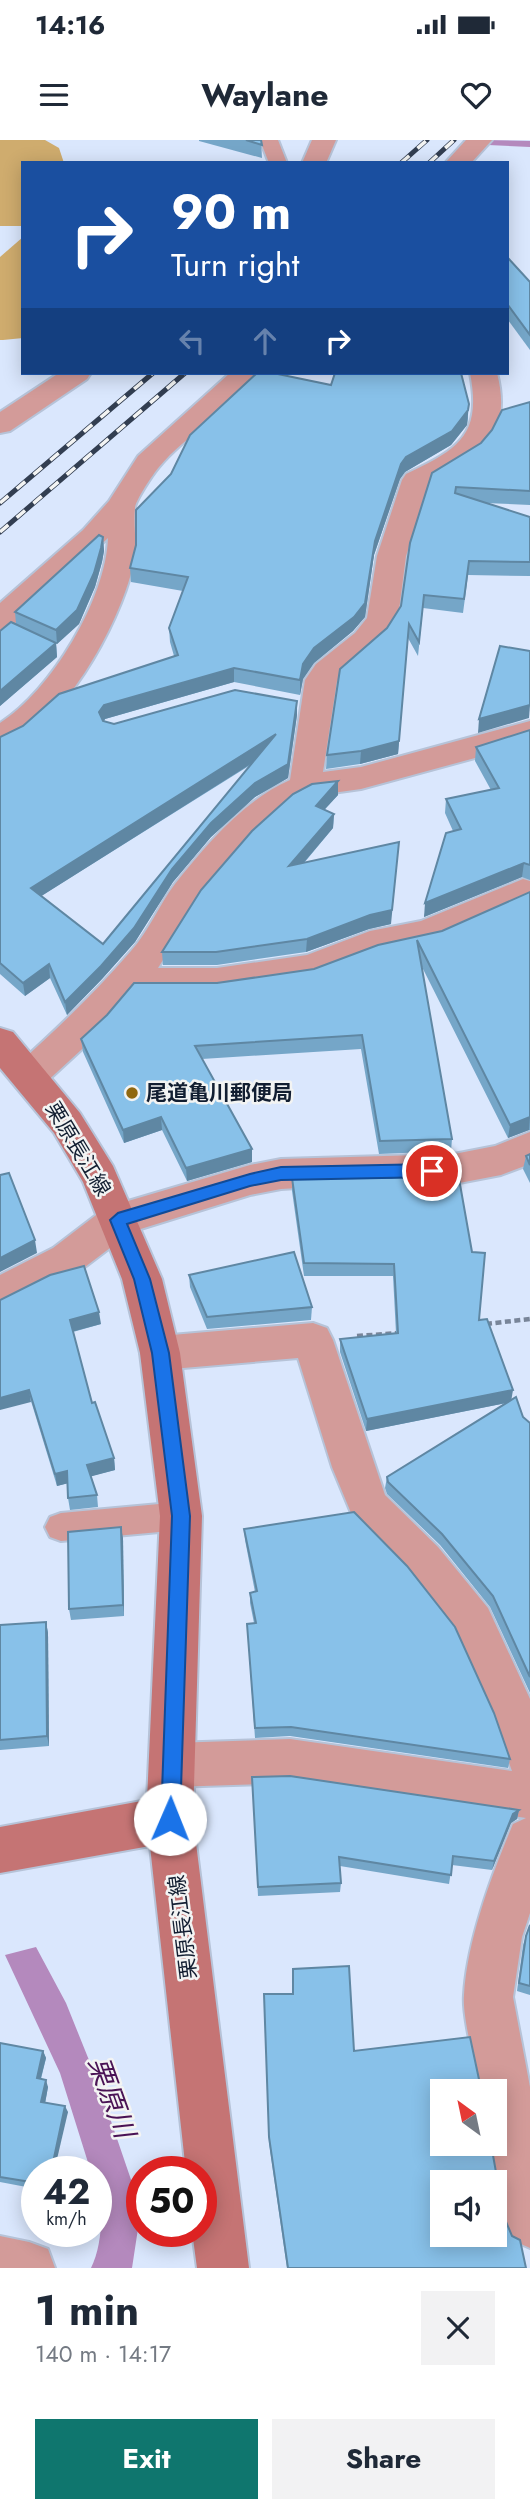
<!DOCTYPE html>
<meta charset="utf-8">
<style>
body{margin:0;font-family:Jost,"Noto Sans JP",sans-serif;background:#f2f2f3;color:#1f2937;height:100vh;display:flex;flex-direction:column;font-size:26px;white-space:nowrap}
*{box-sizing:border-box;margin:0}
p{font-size:23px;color:#747a83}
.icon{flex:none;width:38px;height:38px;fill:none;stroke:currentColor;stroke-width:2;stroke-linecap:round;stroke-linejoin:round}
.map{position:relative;height:2128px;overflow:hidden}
.side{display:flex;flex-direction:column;background:#fff;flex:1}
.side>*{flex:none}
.guide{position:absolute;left:21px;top:21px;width:488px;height:214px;border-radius:0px;box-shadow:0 4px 18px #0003;background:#1a4fa0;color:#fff;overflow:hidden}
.needle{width:46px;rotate:327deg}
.fabs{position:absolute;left:430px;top:1939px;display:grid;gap:14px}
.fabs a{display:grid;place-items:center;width:77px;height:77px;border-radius:0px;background:#fff;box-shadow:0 4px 18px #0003;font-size:35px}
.speed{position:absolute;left:21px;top:2016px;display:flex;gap:14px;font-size:35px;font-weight:700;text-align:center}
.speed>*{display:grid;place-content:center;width:91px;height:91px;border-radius:50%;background:#fff;box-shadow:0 4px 18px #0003;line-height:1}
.speed small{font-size:18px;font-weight:400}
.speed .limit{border:10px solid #d22;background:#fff;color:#111}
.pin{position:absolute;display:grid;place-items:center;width:60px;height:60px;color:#fff;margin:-30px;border:4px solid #fff;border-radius:50%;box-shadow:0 2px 7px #0007}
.me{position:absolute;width:77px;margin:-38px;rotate:1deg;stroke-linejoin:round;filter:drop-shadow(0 0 5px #0008)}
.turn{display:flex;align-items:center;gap:24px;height:147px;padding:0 35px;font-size:32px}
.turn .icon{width:91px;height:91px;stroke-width:2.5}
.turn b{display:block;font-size:49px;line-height:60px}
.lanes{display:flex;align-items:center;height:66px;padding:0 35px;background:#0003;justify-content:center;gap:35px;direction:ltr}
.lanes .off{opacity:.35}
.round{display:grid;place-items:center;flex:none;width:74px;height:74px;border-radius:0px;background:#f2f2f3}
.headline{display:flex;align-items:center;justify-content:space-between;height:119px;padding:0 35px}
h1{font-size:42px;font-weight:700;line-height:52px}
.cta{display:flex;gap:14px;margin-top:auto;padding:14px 35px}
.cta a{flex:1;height:80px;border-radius:0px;background:#0f766e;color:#fff;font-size:28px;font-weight:700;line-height:80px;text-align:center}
.cta a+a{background:#f2f2f3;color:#1f2937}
.status{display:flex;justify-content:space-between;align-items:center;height:49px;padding:0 35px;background:#fff;direction:ltr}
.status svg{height:19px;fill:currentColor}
header{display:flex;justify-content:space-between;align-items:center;height:91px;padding:0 35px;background:#fff;font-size:32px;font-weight:700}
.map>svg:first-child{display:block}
</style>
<div class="status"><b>14:16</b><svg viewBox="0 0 49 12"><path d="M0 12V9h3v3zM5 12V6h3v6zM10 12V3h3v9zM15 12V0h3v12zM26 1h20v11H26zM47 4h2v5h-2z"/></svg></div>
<header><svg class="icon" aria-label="menu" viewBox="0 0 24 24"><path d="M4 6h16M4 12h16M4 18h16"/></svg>Waylane<svg class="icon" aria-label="heart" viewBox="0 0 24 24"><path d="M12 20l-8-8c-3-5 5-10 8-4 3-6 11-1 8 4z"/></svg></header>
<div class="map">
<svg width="530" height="2128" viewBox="0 0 530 2128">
<rect width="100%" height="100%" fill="#dae7fd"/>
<!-- forest -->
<g fill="#cfac6e">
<path d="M0,0h45l14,8 5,15h-41v63h-23z"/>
<path d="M23,97v101l-20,2h-3v-83z"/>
</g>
<!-- water -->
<path fill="#b489bd" d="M36,1807l30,56 31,77 44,129 -9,59h-41c8,-15 11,-40 10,-57 0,-13 -5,-25 -5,-39h-5l-31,-99 -55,-118z"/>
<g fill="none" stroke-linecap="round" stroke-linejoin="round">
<!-- stream -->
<path fill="#b489bd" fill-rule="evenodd" d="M485,0l45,1v6l-42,-2 -4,-3z"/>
<!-- lane casing -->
<g stroke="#b6c3d8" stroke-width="4">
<g id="lane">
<path d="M260,0h18l9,23h-18z"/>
<path d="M181,1362l11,4 5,10 -5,10 -11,4 -120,11 -11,-4 -5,-10 5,-10 11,-4z"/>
</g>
</g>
<!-- street casing -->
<g stroke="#b6c3d8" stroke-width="4">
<g id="street">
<path d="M312,0h24l-10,23h-24z"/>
<path d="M466,0h26l-21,23h-26z"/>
<path d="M59,233h32l-4,6 -77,52 -10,2v-21z"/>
<path d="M230,233h30c-25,36 -73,60 -101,94 -6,7 -24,34 -24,41 -2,20 3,38 -2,58 -14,59 -71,165 -133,183v-26c51,-32 106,-124 108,-185l-97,89 -11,3v-27l83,-73 26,-29 29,-45z"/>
<path d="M470,233h27c16,62 -16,87 -68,112l-23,71 -8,62 -14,22 -47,41 -14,91 38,-5 169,-46v22l-169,46 -50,7 -20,10 -41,37 -51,59 -41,66h59l90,-13 63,-24 51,-10 102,-42 7,2v21l-90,40 -64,14 -63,24 -96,14h-83l-28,33 -63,58 -13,4 -13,-4 -5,-10 5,-10c40,-36 79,-73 114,-114 18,-20 28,-46 44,-67 31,-39 69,-84 115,-104l15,-100 11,-16 39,-31 12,-15 10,-62 25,-76 4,-6c53,-25 76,-39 64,-101z"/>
<path d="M530,992v32l-29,11 -47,9 -65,4 -58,-2 -50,3 -31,6 -119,37 -50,38 -81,41v-36l53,-27 51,-39 14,-5 132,-39 31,-6 173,-5 41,-8z"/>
<path d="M313,1183l14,5 6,12 52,155 53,52 50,61 42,91v214l-8,24 -9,60 17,90v161l-18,-8 -8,-18 -14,-78h5v-53h-15c-4,-24 -18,-74 -16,-96 3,-55 28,-121 49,-171l13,-6 -236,-35 -118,4 -16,-6 -7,-16 7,-16 16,-6 118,-4 222,32 -18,-50 -38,-85 -48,-61 -54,-55 -22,-53 -34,-109 -138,12 -14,-5 -6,-12 6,-12 14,-5z"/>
<path d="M0,2096l29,6 19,7 7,19h-55z"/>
</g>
</g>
<!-- secondary casing -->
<g stroke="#b6c3d8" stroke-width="4">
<path id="secondary" d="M0,888l13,4 67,81 33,53 49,113 18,74 22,163 -9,303 56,449h-52l-5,-37h9v-59h-15l-36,-326 -150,27v-46l147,-27 13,-284 -20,-163 -18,-74 -39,-97 -29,-49 -54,-65z"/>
</g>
<!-- path -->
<g stroke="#788599" stroke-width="4.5" stroke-dasharray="6 3.5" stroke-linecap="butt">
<path d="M486,1184l44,-5"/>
<path d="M357,1196l43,-3"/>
</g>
<!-- lane -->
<use href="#lane" fill="#d39b99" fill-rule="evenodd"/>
<!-- street -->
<use href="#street" fill="#d39b99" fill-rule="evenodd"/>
<!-- secondary -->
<use href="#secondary" fill="#c57474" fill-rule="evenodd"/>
<!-- rail casing -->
<g stroke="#323e51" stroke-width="5">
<g id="rail">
<path d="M401,23l26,-23"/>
<path d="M429,23l25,-23"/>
<path d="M0,363l153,-130"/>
<path d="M0,392l185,-159"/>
</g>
</g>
<!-- rail -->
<use href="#rail" stroke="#f3f4f3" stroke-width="3.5" stroke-dasharray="11" stroke-linecap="butt"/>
</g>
<!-- wall -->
<g fill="#75a6c8" fill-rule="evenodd">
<path d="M199,0h62l1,18 -63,-17z"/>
<path d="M508,118l22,24v68l-22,-30z"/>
<path d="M328,233h133l7,45 -1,7 -16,20 -46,27 -5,7 -26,76 -9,62 -12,14 -39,32 -11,16 -3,16 -66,-13 -129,37 -1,3 10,2 183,-23v14l-9,63 -33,19 -44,40 -38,45 -38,60 -33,37 -35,36 -17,-37 -25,18 -25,-22v-237l174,-81 -4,-14 -1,-14 14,-37 -52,-9 -1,-14 201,-183 3,-10zM252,624l-149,180 -62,-48z"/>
<path d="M530,262v103l-45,-2 45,14v59l-62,-1 -5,38 -40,-5 -5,48 -10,-18 -10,116 -38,10 -34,5 1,-14 60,-127 14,-22 9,-63 71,-100z"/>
<path d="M103,397l1,14 -2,11 -7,25 -16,37 -22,20 -1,-1 1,14 -57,49v-75l16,-7 -1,-12z"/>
<path d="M530,590v150l-8,-3 -98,40 29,-86 -8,-18 1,-14 45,-9 -16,-29 1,-14z"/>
<path d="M338,641v14l-14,15 10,4 -1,14 -29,35 87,61 -22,5 -63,23 -89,13h-54l-1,-13z"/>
<path d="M530,752v238h-1l-21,8 -87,-173 31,174 -1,12 -72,3 -18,-105 -159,10 50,90v13l-65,19 -25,-51 -38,13 -41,-91 -2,-13 136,-56 97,-14 128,-38z"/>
<path d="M530,1014v29l-7,-14 3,-13z"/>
<path d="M292,1038l187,142 32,80 12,17 7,6v270l-40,-86 -50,-62 -53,-51 -2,-6 2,-11 119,-74 -140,28 -26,-79v-13l56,-6 -3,-57h-89l-12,-85z"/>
<path d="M189,1135l123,32 -1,13 -104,9 -17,-42z"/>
<path d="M0,1160l101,24 -28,8 19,71 22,55 1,12 -24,6 6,19 1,12 -28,3 -2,-12v-15l-11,3z"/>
<path d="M244,1389l266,230 -2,9 -218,-32 -35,2 -8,-114 7,-1 -4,-20v-10l5,-1 -10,-52z"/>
<path d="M123,1398l1,78 -53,4 -2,-11z"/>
<path d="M46,1482l2,11 1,113 -49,4v-125z"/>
<path d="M252,1637l267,33 -2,9 -6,4 -19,47 -40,-5 -3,19 -109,-18 1,17 -1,9 -82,4z"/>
<path d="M530,1784v71l-13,-4 6,-46z"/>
<path d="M264,1854l90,57 89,93 61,73 22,51h-239l-18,-125z"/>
<path d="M0,1903l43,8 3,7 -5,21 7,8 -3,16 23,9 -31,60v17l-37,-7z"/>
</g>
<!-- shaded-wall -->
<g fill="#5f87a3">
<path d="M469,264l-2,21 -16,20 -46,27 -5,7 -26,76 -9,62 -12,14 -39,32 -11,16 -3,16v-15l3,-16 72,-123 26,-77 5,-7z"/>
<path d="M103,397l1,14 -2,11 -7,25 -16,37 -22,20 -1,-14z"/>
<path d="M409,484l-11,130 -38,10 1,-13z"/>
<path d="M56,503l1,14 -57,49v-15z"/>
<path d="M234,528v14l-129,37 -5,8 -1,-15 5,-7z"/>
<path d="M297,561v14l-9,63 -33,19 -44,40 -38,45 -38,60 -33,37 -35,36 -2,-13 107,-133 39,-46 44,-40z"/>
<path d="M530,565l-1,13 -51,15 1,-14z"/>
<path d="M276,594v14l-244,154 -1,-14z"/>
<path d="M338,641v14l-23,25 1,-14z"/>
<path d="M334,674l-1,14 -44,52v-14z"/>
<path d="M399,702l-8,82 -22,5 -63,23 1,-13z"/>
<path d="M524,723l-2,14 -98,40 1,-14z"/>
<path d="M49,824l1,14 -25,18 -2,-13z"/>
<path d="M161,977l1,13 -38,13 -1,-13z"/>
<path d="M530,977l-1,13 -21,8 2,-13z"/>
<path d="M252,1009v13l-65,19 -1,-13z"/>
<path d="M35,1100l2,13 -37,19v-14z"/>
<path d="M99,1172l2,12 -30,8 -1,-12z"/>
<path d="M29,1250l2,12 -31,8v-12z"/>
<path d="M513,1250l-2,12 -145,29 1,-12z"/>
<path d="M114,1318l1,12 -26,7 -2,-12z"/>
<path d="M67,1331l2,12 -12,3 -2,-12z"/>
<path d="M121,1387l2,11 1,78 -1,-11z"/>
<path d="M46,1482l2,11 1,113 -2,-10z"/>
<path d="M519,1670l-2,9 -6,4 -19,47 2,-9 19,-47z"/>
<path d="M43,1911l3,7 -7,27 -2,-7z"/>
<path d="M46,1940l2,7 -4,22 -3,-7z"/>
<path d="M65,1966l3,6 -14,60h-3z"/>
</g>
<!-- building -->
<g fill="#88c1e9" stroke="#5f87a3" stroke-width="2" fill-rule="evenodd">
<path d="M246,0h15l1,5z"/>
<path d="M508,118l22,24v53l-22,-30z"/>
<path d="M257,233h16l58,12 4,-12h126l8,31 -1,6 -16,21 -46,26 -5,7 -26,77 -10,62 -11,14 -40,31 -11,16 -3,16 -66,-12 -130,37 -5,7 4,9 11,3 121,-34 62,11 -9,63 -33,19 -44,40 -39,46 -38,59 -33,38 -36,36 -16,-38 -26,19 -23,-20v-226l23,-11 36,-32 119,-39 -9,-27 19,-51 -58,-9 6,-23v-35l35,-36 19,-39zM276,594l-173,210 -72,-56z"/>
<path d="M530,262v89l-74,-4 -1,6 75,24v45l-61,-1 -5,38 -40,-4 -5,47 -10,-18 -10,117 -38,10 -34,4 13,-86 47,-41 14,-22 9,-63 22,-70 49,-30 11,-13 10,-20z"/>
<path d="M99,395l4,2 -2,11 -7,25 -17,37 -21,20 -41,-18z"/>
<path d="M11,482l45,21 -56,48v-60z"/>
<path d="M500,506l30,5v54l-51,14z"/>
<path d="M530,590v135l-6,-2 -99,40 21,-70 15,-4 -15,-30 53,-11 -23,-41z"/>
<path d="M338,641l-22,25 18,8 -45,52 110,-24 -7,68 -22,5 -63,24 -91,13h-54l39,-62 51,-59 41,-37 19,-10z"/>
<path d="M530,752v225l-20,8 -93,-185 35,199 -72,2 -18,-106 -167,11 57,103 -66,19 -25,-51 -38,13 -42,-91 26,-24 27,-32h83l97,-14 64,-24 64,-14z"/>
<path d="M530,1014v11l-4,-9z"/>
<path d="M9,1033l26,67 -35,18v-83z"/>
<path d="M458,1033l14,79 13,1 -6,67 8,-1 26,71 -146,29 -27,-80 58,-6 -4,-69 -90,-1 -12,-85 40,-2 58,2z"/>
<path d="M294,1112l18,55 -105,10 -18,-42z"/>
<path d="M84,1126l15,46 -29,8 22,83 3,-1 19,56 -27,7 10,30 -29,3 -1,-27 -12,3 -26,-84 -29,8v-98l50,-25z"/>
<path d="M516,1257l7,20 7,6v254l-37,-81 -51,-62 -54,-52 -1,-5z"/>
<path d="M354,1372l53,54 48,61 39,86 16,46 -219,-32 -36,1 -8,-104 9,-1 -6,-30 7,-2 -13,-62z"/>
<path d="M121,1387l2,78 -54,4 -1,-77z"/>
<path d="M46,1482l1,114 -47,4v-115z"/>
<path d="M290,1636l229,34 -6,4 -19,47 -41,-5 -2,19 -112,-18 2,26 -83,4 -6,-110z"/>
<path d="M530,1785v61l-11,-3 7,-47z"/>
<path d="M349,1826l5,85 116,-14 10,47 5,3 1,4h-43v53h23l2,5 17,-5h6l13,73 8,19 8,4 6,28h-238l-19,-131 -5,-143h29v-25zM443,2042h52v53h-52z"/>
<path d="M0,1903l43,8 -6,27 9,2 -5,22 24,4 -14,66h-14v11l-37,-6z"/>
</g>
<!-- route -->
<path fill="#1a73e8" stroke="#114b97" stroke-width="2" d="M432,1024l8,7 -8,6 -151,3 -31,6 -123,38 23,55 19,74 21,163 -10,303 -3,7 -7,3 -7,-3 -2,-7 11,-303 -20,-163 -18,-74 -24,-59 8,-7 132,-39 31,-7z"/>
<!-- markers -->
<circle fill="#90680f" stroke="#f3f4f3" stroke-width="2.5" cx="132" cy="953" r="7"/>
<g text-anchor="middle" stroke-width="5" stroke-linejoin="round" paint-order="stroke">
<!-- poi labels -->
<g font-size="21" font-weight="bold" fill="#121e31" stroke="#f3f4f3" text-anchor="start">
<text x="146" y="960">尾道亀川郵便局</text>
</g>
<!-- street labels -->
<g font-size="21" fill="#121e31" stroke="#f3f4f3">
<text transform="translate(78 1009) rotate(59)" y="7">栗原長江線</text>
<text transform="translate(183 1787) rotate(-97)" y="7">栗原長江線</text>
</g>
<!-- near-water labels -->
<g font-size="28" font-style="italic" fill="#4a1355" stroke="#f3f4f3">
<text transform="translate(112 1957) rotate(70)" y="10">栗原川</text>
</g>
</g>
</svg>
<div class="fabs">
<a><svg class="needle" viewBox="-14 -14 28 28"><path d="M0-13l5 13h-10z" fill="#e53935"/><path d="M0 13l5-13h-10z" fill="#747a83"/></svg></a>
<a><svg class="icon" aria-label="sound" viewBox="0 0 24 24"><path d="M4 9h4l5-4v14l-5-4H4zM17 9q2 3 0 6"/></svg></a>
</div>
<div class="speed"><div>42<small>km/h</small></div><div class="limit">50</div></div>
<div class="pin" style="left:432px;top:1031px;background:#d93025"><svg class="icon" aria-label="arrive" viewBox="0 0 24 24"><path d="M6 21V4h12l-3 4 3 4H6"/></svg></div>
<svg class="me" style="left:170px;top:1679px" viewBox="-20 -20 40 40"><circle r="19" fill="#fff"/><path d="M0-13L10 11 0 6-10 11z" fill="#1a73e8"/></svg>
<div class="guide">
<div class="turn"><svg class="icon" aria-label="right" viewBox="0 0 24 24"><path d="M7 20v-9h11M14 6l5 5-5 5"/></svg><div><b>90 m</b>Turn right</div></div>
<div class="lanes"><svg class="icon off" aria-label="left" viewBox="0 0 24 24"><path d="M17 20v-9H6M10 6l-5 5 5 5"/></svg><svg class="icon off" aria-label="ahead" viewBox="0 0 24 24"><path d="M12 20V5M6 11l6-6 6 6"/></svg><svg class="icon" aria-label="right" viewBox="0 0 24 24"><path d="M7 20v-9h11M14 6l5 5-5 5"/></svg></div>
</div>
</div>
<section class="side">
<div class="headline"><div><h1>1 min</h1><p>140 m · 14:17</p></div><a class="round"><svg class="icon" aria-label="close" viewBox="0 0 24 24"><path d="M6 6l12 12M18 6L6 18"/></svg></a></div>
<div class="cta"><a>Exit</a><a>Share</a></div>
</section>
